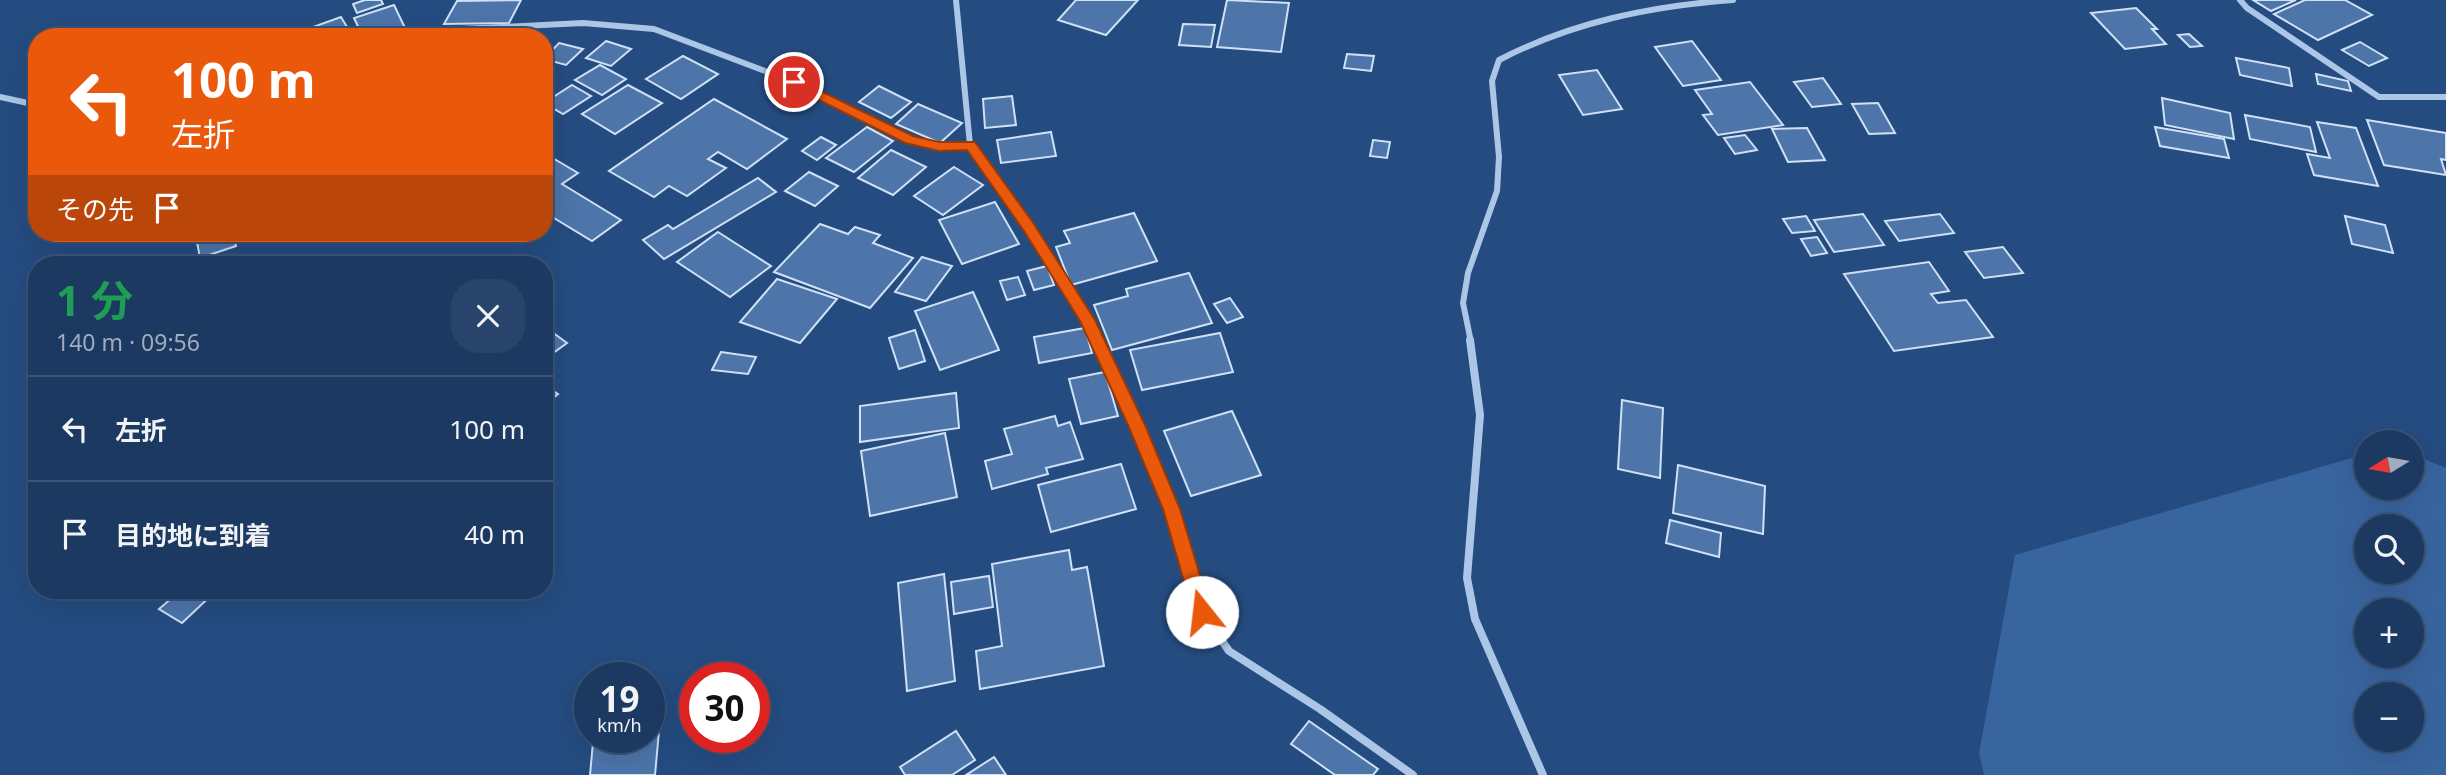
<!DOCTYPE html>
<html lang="ja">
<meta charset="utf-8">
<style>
body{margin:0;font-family:"Noto Sans","Noto Sans JP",sans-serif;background:#29446a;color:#f1f3f6;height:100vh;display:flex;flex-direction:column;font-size:26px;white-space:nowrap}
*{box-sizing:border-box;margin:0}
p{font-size:23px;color:#a0acbd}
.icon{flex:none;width:38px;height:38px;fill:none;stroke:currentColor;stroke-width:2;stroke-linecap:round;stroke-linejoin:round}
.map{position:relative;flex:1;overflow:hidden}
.details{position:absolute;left:28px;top:256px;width:525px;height:343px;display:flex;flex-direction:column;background:#1c3961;border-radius:28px;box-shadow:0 7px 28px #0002,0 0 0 2px #3a5376}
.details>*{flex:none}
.hud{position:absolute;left:28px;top:28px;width:525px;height:214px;border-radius:28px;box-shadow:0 7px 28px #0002,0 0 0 2px #3a5376;background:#ea580c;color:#fff;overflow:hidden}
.needle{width:46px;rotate:259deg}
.controls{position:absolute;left:2354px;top:430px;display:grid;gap:14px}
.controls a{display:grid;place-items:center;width:70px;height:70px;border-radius:50%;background:#1c3961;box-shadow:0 7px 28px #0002,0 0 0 2px #3a5376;font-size:35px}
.speed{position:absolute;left:574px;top:662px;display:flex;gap:14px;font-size:35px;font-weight:700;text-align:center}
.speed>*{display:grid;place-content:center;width:91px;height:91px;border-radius:50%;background:#1c3961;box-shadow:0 7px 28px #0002,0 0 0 2px #3a5376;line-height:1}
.speed small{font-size:18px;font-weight:400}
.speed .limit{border:10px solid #d22;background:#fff;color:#111}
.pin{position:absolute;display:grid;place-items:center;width:60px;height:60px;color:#fff;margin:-30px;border:4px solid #fff;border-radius:50%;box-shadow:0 2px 7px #0007}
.me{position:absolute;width:77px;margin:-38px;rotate:344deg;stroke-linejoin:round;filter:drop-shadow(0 0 5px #0008)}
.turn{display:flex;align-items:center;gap:24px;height:147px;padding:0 28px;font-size:32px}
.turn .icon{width:91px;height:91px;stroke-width:2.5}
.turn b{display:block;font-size:49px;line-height:60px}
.then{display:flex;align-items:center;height:66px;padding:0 28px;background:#0003;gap:14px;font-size:26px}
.round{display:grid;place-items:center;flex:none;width:74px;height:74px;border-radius:28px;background:#29446a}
.overview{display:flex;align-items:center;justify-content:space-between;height:119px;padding:0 28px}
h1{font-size:42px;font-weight:700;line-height:52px;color:#1e9e55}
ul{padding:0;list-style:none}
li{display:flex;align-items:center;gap:21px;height:105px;padding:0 28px;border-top:2px solid #3a5376}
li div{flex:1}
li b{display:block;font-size:26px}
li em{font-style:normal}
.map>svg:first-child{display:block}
</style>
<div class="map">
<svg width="2446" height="775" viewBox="0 0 2446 775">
<rect width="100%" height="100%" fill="#254c81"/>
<!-- green -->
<path fill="#39659f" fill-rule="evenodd" d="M2366,454v34h46v-34l34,14v307h-462l-5,-22 36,-198zM2366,527h46v45h-46zM2366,611h46v45h-46zM2366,695h46v45h-46z"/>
<!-- building -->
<g fill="#4d75aa" stroke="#d0e0f5" stroke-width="2">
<path d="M365,0h16l2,4 -26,9 -4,-9z"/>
<path d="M521,0l-12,23 -65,1 13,-23z"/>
<path d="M1076,0h62l-32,35 -48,-15z"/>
<path d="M1227,0l62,3 -8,49 -64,-5z"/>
<path d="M2253,0h43l-25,11z"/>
<path d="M2305,0h40l27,15 -54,25 -44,-26z"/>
<path d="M394,5l12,25 -21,7h-22l-9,-19z"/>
<path d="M2136,8l21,21h-5l14,15 -41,5 -34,-36z"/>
<path d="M341,17l12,20h-34l-6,-10z"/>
<path d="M1183,24l32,1 -4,22 -32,-2z"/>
<path d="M2189,34l13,12 -12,1 -12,-12z"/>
<path d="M606,41l25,8 -20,17 -25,-8z"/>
<path d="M1692,41l29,39 -38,6 -28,-39z"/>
<path d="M2360,42l27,16 -18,8 -27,-16z"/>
<path d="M559,43l24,6 -17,16 -22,-6z"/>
<path d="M1347,54l27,2 -3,15 -27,-3z"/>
<path d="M683,56l35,18 -37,25 -35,-20z"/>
<path d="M2236,58l53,10 3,18 -52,-11z"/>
<path d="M600,65l26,14 -24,16 -27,-15z"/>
<path d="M1597,70l25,39 -39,6 -24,-40z"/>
<path d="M2316,74l32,7 3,10 -33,-7z"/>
<path d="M1823,78l18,26 -29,3 -18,-25z"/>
<path d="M1750,82l33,43 -65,10 -15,-20 9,-1 -17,-24z"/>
<path d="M572,85l19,11 -28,18 -19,-11z"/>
<path d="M628,85l34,18 -47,31 -33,-20z"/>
<path d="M879,86l32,16 -20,16 -32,-16z"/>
<path d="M1012,96l4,29 -31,3 -2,-29z"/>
<path d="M2162,98l68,15 4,26 -69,-14z"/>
<path d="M714,99l73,40 -40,30 -29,-17 -10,7 18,9 -39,28 -18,-10 -15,11 -45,-26z"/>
<path d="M1878,103l17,30 -26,1 -17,-30z"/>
<path d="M918,104l44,19 -22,20 -44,-19z"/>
<path d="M2245,115l65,12 6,25 -66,-13z"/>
<path d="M2367,120l79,13v27l-5,-1 5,16 -62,-10z"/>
<path d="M2317,122l39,6 22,58 -64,-11 -7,-21 23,4z"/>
<path d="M867,127l26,14 -39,31 -28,-14z"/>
<path d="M2155,127l69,12 5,19 -69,-12z"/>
<path d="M1807,128l18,32 -37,2 -16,-33z"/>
<path d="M1051,132l5,24 -55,7 -4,-23z"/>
<path d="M1745,135l12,15 -22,4 -11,-16z"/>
<path d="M821,137l15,8 -19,15 -15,-9z"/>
<path d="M1373,140l17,2 -3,16 -17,-2z"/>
<path d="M891,150l35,17 -33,28 -35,-17z"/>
<path d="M551,157l27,16 -16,11 59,36 -29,21 -48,-29v-50z"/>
<path d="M954,167l29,18 -40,30 -29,-19z"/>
<path d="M809,172l29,14 -23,20 -30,-15z"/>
<path d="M758,178l18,14 -112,67 -21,-19 25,-15 5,4z"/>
<path d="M995,202l24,42 -57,20 -23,-44z"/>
<path d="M1134,213l23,48 -86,24 -15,-38 14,-4 -6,-12z"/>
<path d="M1863,214l21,31 -50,7 -20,-32z"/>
<path d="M1940,214l14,19 -55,8 -14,-20z"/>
<path d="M1806,216l9,15 -23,2 -9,-14z"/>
<path d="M2345,216l40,9 8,28 -41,-9z"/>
<path d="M820,224l28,10 7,-7 25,8 -7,8 40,15 -43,50 -96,-36z"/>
<path d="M718,232l53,34 -41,31 -53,-35z"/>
<path d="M223,233h10l3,13 -36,12 -3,-16z"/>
<path d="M363,233h35l-8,7z"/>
<path d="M1817,237l10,16 -16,3 -10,-17z"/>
<path d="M2003,247l20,26 -39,5 -19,-26z"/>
<path d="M922,257l30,9 -26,35 -31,-9z"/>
<path d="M1929,262l20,29 -18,3 7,9 28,-3 27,37 -99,14 -50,-77z"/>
<path d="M1047,266l7,19 -20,5 -7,-19z"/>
<path d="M1189,273l23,50 -100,27 -18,-45 34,-9 -2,-7z"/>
<path d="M1018,277l7,18 -18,5 -7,-19z"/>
<path d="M777,279l60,20 -37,44 -60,-21z"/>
<path d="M973,292l26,58 -59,20 -25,-59z"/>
<path d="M1230,298l13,19 -16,6 -13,-19z"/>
<path d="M1085,328l7,25 -53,10 -5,-26z"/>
<path d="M915,330l10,31 -26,8 -10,-31z"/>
<path d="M552,332l15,11 -18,13 -5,-3v-15z"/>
<path d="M1220,333l13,39 -91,18 -12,-40z"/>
<path d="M721,352l35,5 -8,17 -36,-4z"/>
<path d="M1105,372l13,44 -37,8 -12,-45z"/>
<path d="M544,385l14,9 -14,11z"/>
<path d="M956,393l3,35 -99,14v-36z"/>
<path d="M1622,400l41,8 -3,70 -42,-9z"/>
<path d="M1232,411l29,64 -70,21 -27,-65z"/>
<path d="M1055,416l3,10 12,-4 13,37 -37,9 2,6 -56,15 -7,-28 27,-7 -8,-25z"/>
<path d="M945,433l12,64 -87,19 -9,-65z"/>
<path d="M1121,464l15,45 -85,23 -13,-47z"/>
<path d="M1678,465l87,21 -2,48 -90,-21z"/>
<path d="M1670,520l51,13 -2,24 -53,-14z"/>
<path d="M1069,550l3,20 15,-3 17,99 -124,23 -4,-38 26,-5 -10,-82z"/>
<path d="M944,574l11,107 -48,10 -9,-108z"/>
<path d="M989,576l4,31 -39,7 -3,-32z"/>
<path d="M181,590h32l3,1 -34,32 -23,-14z"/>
<path d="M1309,721l69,48 -5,6h-38l-44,-31z"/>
<path d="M659,731l-4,44h-65l3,-33 30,-5h26v-5z"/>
<path d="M956,731l19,29 -23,15h-47l-5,-8z"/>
<path d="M994,757l12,18h-40z"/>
</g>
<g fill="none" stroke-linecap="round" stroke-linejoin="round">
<!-- minor-far1 -->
<g stroke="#acc6e7" stroke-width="6">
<path d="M956,0l14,145 59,83 58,91 11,23"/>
<path d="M2240,0l7,8 132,89h67"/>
<path d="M417,37l25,-7 141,-7 71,6 140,53 116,58 29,6 31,-1"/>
<path d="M0,97l37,8"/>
<path d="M1471,342l-8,-39 5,-30 29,-82 2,-34 -7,-76 7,-21c73,-38 152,-54 234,-60"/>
</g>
<!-- minor -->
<g stroke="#acc6e7" stroke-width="8">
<path d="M1097,340l75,169 30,103 27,39 91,58 93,66"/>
<path d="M1470,340l10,75 -13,163 8,41 68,156"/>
</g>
</g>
<!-- route -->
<path fill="#ea580c" stroke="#983908" stroke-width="2" d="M794,78l119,58 26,6h36l59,82 61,96 50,105 35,84 31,103 -3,6 -6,2 -6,-2 -3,-6 -30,-103 -35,-84 -48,-104 -56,-90 -57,-81 -28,1 -34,-8 -116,-58v-6z"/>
</svg>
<div class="controls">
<a><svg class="needle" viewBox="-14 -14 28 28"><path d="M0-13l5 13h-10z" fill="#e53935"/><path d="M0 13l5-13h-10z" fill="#a0acbd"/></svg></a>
<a><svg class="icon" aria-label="search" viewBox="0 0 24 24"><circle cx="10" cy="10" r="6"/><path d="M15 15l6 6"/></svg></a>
<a>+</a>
<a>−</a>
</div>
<div class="speed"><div>19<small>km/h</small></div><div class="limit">30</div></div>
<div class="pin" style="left:794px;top:82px;background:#d93025"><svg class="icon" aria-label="arrive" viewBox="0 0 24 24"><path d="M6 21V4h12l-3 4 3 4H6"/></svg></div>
<svg class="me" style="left:1202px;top:612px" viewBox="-20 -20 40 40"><circle r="19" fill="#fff"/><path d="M0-13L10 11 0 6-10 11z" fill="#ea580c"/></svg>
<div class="hud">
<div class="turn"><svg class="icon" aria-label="left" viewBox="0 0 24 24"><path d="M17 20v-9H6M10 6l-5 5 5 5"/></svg><div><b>100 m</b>左折</div></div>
<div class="then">その先<svg class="icon" aria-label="arrive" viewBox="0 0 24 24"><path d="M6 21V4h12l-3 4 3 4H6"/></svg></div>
</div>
<section class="details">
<div class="overview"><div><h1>1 分</h1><p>140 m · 09:56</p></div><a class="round"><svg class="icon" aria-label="close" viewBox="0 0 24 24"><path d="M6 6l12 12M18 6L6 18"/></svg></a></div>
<ul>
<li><svg class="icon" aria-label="left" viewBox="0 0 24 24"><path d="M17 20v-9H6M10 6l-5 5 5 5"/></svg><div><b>左折</b></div><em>100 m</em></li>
<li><svg class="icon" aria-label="arrive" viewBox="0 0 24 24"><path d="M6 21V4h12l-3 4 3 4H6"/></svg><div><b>目的地に到着</b></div><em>40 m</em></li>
</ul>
</section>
</div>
